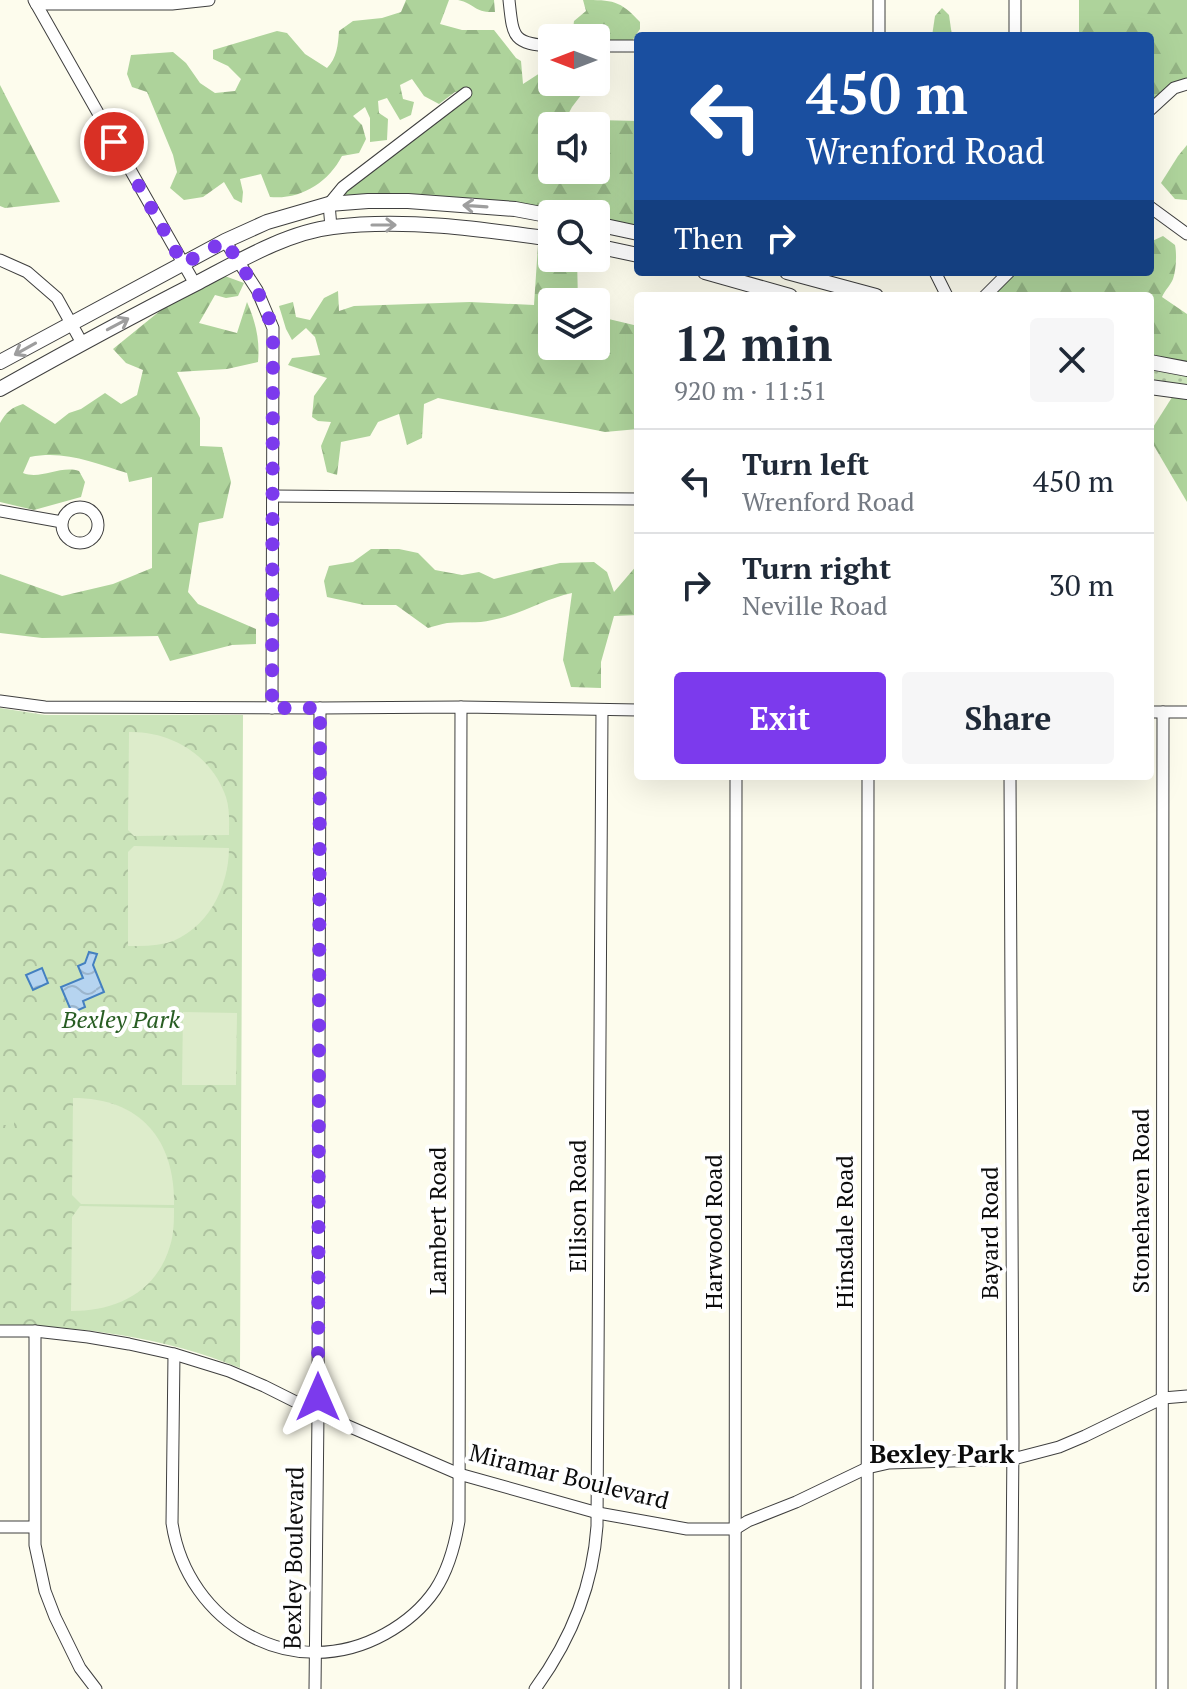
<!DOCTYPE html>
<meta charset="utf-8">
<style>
body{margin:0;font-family:"PT Serif",serif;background:#f6f6f7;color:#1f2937;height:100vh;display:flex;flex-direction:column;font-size:30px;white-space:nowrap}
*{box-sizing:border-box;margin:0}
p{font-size:26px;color:#747a83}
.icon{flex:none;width:44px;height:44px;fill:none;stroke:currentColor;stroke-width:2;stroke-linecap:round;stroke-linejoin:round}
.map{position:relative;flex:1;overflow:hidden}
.details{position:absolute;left:634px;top:292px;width:520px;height:488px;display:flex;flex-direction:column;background:#fff;border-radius:8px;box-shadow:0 8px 32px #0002}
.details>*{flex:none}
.guide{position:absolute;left:634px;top:32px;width:520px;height:244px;border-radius:8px;box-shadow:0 8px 32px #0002;background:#1a4fa0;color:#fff;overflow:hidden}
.needle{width:52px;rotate:270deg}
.tools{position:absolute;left:538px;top:24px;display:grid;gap:16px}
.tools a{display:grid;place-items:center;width:72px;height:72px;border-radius:8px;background:#fff;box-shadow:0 8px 32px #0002;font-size:40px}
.pin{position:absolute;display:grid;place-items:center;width:68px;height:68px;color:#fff;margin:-34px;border:4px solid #fff;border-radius:50%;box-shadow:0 2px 8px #0007}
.me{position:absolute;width:88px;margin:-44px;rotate:0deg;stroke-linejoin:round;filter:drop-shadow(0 0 6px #0008)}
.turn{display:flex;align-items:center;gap:28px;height:168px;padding:0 40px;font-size:36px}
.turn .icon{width:104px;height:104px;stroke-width:2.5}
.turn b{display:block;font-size:56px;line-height:68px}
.then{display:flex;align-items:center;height:76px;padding:0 40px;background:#0003;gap:16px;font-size:30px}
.round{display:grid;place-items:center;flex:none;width:84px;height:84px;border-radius:8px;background:#f6f6f7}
.head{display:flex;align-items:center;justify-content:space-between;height:136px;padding:0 40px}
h1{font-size:48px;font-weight:600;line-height:60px}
.button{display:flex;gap:16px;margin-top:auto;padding:16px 40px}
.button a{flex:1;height:92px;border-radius:8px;background:#7c3aed;color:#fff;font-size:32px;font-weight:600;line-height:92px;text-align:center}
.button a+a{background:#f6f6f7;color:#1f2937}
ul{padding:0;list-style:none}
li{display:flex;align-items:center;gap:24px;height:104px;padding:0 40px;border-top:2px solid #e0e1e3}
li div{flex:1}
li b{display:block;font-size:30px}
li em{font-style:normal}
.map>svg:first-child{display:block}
</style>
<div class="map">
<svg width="1187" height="1689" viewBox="0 0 1187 1689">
<defs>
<pattern id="grass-dots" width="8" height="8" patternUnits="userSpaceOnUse" patternTransform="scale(2)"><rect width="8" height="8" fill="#cbe4ba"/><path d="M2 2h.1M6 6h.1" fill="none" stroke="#adc29f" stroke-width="1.8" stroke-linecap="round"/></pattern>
<pattern id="forest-firs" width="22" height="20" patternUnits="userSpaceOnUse" patternTransform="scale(2)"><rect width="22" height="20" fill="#aed39b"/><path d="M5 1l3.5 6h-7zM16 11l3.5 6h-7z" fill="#94b484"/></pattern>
<pattern id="park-crowns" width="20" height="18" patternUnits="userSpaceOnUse" patternTransform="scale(2)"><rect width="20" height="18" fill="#cbe4ba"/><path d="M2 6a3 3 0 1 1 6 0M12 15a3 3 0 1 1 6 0" fill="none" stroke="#adc29f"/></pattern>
<pattern id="water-waves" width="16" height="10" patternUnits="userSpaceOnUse" patternTransform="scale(2)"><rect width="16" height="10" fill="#b6d4f0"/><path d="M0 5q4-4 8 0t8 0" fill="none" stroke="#9bb5cd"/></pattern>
</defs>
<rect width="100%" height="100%" fill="#fdfced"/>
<!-- grass -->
<path fill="url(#grass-dots)" d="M1150,367l37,6v15l-37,-6z"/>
<!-- forest -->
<g fill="url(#forest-firs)">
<path d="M406,0h43l-9,24 22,6h32l22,28 5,3 2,23 17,-11v-15l12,2v22h39l-19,25 -10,19h-10v44h44v-44h-21l22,-6 41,1v112l-42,-9v-10h-44l-223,-10 136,-111 -10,-1 -16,12 -15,-8 -12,-17 -12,6 3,14 11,3 -3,13 -11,5 -13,-22 -9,3 1,12 9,6 -1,21 -17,2v-24l-5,-11 -12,9 9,9 4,14 -7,14 -17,3c-14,27 -42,44 -72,41l-9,-23 -21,5 3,13 -1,11 -8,-4 -10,-17 -21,15 -19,3 -14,-12 7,-16 -4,-17 -26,-63 -15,-5 -5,-13 4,-19 42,-3 13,11 14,20 15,10 20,-2 6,-12 -13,-13 -15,-7v-9l64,-19 10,2 18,21 22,14c10,-10 11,-23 12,-37l14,-10 29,-3 19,-6z"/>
<path d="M458,0h36l1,12c-21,1 -19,-8 -37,-12z"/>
<path d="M583,0c29,0 37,0 57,22v7l-8,12h-36v-3h-24l2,-17 12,-10z"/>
<path d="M1079,0h108v84l-37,26v-74h-71z"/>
<path d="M942,8l7,7 3,21h-20l3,-20z"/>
<path d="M0,85l60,117 -55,6 -5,-2z"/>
<path d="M1187,145v55l-12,-1 -14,-16 17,-27z"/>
<path d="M1163,236l12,9c2,10 1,25 -2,34 -3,7 -8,11 -11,18l25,17v55l-37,-7v-66h-165l24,-24h141v-30z"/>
<path d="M538,245l14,2v11h25l1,44h-26v44h44v-30l42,10v103l-33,3 -167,-34 -14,6 -2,34 -15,7 -8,-31 -21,8 -8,14 -29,6 -4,33 -10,-3 -6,-26 10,-24 -13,-1 -6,-4 2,-21 13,-18 -39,-13 4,-7 28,-3 -5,-18 -9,-9 -14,12 -6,-11 -7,-23 14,-4 3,15 14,3 14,-22 14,-7 1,20 15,-5 116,-4 64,3z"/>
<path d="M222,275l22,8 -6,13 -12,2 -11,-3 -16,28 38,10 10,-31c9,21 13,38 11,60l-31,7 -50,3 23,46v28l22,1 9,35 -8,36 -24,5 -11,69 10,12 58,25v15l-24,1 -62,16 -12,-25 -116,2 -42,-5v-59l62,22 51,-12 39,-16v-91l-23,5 -2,-9c-33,-10 -62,-23 -97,-16l-7,16c18,7 37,-8 56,-2l6,11 -4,15 -47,13 -34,-8v-79c6,-11 11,-15 23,-19l32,20 14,-11 12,-4 24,-16 16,11 16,-9 6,-25 -17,-7 -13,-14 53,-43z"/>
<path d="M1176,391l11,1v110l-37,-63v-7z"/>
<path d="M371,549h28l19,4 17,17 27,5 17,-3 15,7 66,-16 34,-1 13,10 7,20 24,-28v51l-24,1 -13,46v26l-30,-1 -8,-27 9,-67c-28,6 -52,22 -80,27 -15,4 -30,1 -45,3 -6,1 -12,3 -19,5l-32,-23h-32l-37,-8 -3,-16 5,-15 24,-4z"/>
</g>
<!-- park -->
<path fill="url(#park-crowns)" d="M0,708l45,7h198l-3,653c-76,-31 -159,-42 -240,-43z"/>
<!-- garden -->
<rect fill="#cbe4ba" x="0" y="1093" width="14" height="32"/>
<!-- pitch -->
<g fill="#ddeccb">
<path d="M129,732c43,-1 83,24 97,65 4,13 3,25 3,38l-95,1 -6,-6z"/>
<path d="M134,846l95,2c0,39 -22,83 -62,95 -13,3 -26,3 -39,3v-94z"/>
<path d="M183,1012l54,1 -1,72h-54z"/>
<path d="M73,1098c68,0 102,42 101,107l-93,-1 -9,-9z"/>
<path d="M80,1206l94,2c0,12 0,26 -4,38 -14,47 -54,65 -99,65l1,-94z"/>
</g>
<!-- water -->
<g fill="url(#water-waves)" stroke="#4480c0" stroke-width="2">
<path d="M89,952l8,2 -4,11 11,27 -21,9 2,6 -13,6 -11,-26 22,-9 -5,-12 7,-3z"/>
<path d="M42,968l6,15 -15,7 -7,-15z"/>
</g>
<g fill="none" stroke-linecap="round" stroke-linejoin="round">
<!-- minor casing -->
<g stroke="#3f3f3f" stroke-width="13">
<g id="minor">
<path d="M34,0l161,284"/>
<path d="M509,0c4,37 3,44 43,46"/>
<path d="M879,0v36"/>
<path d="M1015,0v36"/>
<path d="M36,4h136l37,-4"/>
<path d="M596,46h42"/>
<path d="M1150,110l24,-22 13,-4"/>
<path d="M1150,207l37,27"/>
<path d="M331,227l-2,-23 14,-17 123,-94"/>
<path d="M225,241l32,49 16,38 -1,380"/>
<path d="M0,260l27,12 30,26 25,45"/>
<path d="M935,272l12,24"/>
<path d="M985,296l24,-24"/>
<path d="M273,496l365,3"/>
<circle cx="80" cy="525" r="18"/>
<path d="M0,511l62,11"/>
<path d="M0,701l45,6 275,1 141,-1 177,3"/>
<path d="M1150,712h37"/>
<path d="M1010,776l3,666 -2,247"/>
<path d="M0,1331h35l53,6 41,7 45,10 55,17 35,15 54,27 141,61 139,39 89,16h48l13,-8 48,-19 71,-34 22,-5 124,-4 46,-12 26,-11 78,-38 24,-2"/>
<path d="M35,1331v214l10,46 10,26 25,51 16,21"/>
<path d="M174,1354l-2,169c15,101 121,162 213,111 20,-11 37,-25 50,-44 14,-21 20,-45 24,-69l2,-814"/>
<path d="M0,1527h34"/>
<path d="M315,1689l3,-276 2,-705"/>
<path d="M535,1689c35,-48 58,-104 62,-163l5,-816"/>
<path d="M735,1689l1,-913"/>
<path d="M867,1689l1,-913"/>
<path d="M1162,1689l1,-977"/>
</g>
</g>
<!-- tertiary casing -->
<g stroke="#3f3f3f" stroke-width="16">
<g id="tertiary">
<path d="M596,224l42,9"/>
<path d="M596,246l42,9"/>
<path d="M705,272l85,24"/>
<path d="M787,272l89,24"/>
<path d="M0,362l225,-121 42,-19 62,-18 39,-3h40l107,8 37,7"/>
<path d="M1150,362l37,7"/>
<path d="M1150,387l37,5"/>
<path d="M0,389c66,-37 132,-73 199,-107 40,-21 89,-50 134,-55 72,-9 148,2 219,12"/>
</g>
</g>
<!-- minor -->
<use href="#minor" stroke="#fff" stroke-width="11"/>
<!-- tertiary -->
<use href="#tertiary" stroke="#fff" stroke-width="14"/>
</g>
<!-- one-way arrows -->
<defs><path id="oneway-shaft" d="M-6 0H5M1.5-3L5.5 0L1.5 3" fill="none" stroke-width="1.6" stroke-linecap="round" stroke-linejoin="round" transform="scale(2)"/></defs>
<g stroke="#9e9e9e">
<use href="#oneway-shaft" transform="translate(475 206) rotate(-176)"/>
<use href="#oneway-shaft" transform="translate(384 225)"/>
<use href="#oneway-shaft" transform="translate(118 324) rotate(-28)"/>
<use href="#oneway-shaft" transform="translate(25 349) rotate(151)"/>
</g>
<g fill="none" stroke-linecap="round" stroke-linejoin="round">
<!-- route -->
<path stroke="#7c3aed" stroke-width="14" stroke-dasharray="0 25.2" d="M114,142l69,122 42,-23 32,49 16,38 -1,380h48l-2,689"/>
</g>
<g text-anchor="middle" stroke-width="8" stroke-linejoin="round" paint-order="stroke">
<!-- park labels -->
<g font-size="24" font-style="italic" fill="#285d23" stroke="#fff">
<text x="121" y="1028">Bexley Park</text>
</g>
<!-- street labels -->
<g font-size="24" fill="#0c0c0c" stroke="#fff">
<text transform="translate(1141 1201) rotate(-90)" y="8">Stonehaven Road</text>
<text transform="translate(578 1206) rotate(-90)" y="8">Ellison Road</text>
<text transform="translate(438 1221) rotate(-90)" y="8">Lambert Road</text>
<text transform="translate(714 1232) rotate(-90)" y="8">Harwood Road</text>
<text transform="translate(845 1232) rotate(-90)" y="8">Hinsdale Road</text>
<text transform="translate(990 1233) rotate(-90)" y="8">Bayard Road</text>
<text transform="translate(569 1477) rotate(14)" y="8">Miramar Boulevard</text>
<text transform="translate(294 1558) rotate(-89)" y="8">Bexley Boulevard</text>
</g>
<!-- neighbourhood labels -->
<g font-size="26" font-weight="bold" fill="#0c0c0c" stroke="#fff">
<text x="942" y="1463">Bexley Park</text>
</g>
</g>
</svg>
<div class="tools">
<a><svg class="needle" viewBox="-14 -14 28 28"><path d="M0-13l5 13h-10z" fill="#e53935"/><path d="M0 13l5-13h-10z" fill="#747a83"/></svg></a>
<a><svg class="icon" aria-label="sound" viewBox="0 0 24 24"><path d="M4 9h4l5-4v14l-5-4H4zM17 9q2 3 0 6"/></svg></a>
<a><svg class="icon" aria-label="search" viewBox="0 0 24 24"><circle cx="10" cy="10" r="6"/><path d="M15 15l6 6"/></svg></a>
<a><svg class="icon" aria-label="layers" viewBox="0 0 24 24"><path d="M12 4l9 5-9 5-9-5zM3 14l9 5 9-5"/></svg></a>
</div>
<div class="pin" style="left:114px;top:142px;background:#d93025"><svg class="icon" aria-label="arrive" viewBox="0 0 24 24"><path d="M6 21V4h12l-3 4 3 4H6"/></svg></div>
<svg class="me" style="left:318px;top:1397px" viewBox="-20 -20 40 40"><path d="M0-17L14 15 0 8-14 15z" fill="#7c3aed" stroke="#fff" stroke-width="4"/></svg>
<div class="guide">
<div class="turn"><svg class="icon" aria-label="left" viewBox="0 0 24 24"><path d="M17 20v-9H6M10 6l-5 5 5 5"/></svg><div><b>450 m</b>Wrenford Road</div></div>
<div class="then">Then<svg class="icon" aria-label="right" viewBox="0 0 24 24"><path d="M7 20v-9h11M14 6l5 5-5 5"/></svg></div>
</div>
<section class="details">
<div class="head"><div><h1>12 min</h1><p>920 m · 11:51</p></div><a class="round"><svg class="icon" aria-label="close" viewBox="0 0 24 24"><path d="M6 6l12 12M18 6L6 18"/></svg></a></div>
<ul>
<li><svg class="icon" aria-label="left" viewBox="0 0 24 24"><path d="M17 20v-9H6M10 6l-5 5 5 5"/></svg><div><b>Turn left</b><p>Wrenford Road</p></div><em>450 m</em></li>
<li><svg class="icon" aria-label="right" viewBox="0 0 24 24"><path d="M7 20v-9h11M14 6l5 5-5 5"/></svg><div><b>Turn right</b><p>Neville Road</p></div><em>30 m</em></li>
</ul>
<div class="button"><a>Exit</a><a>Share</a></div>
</section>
</div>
